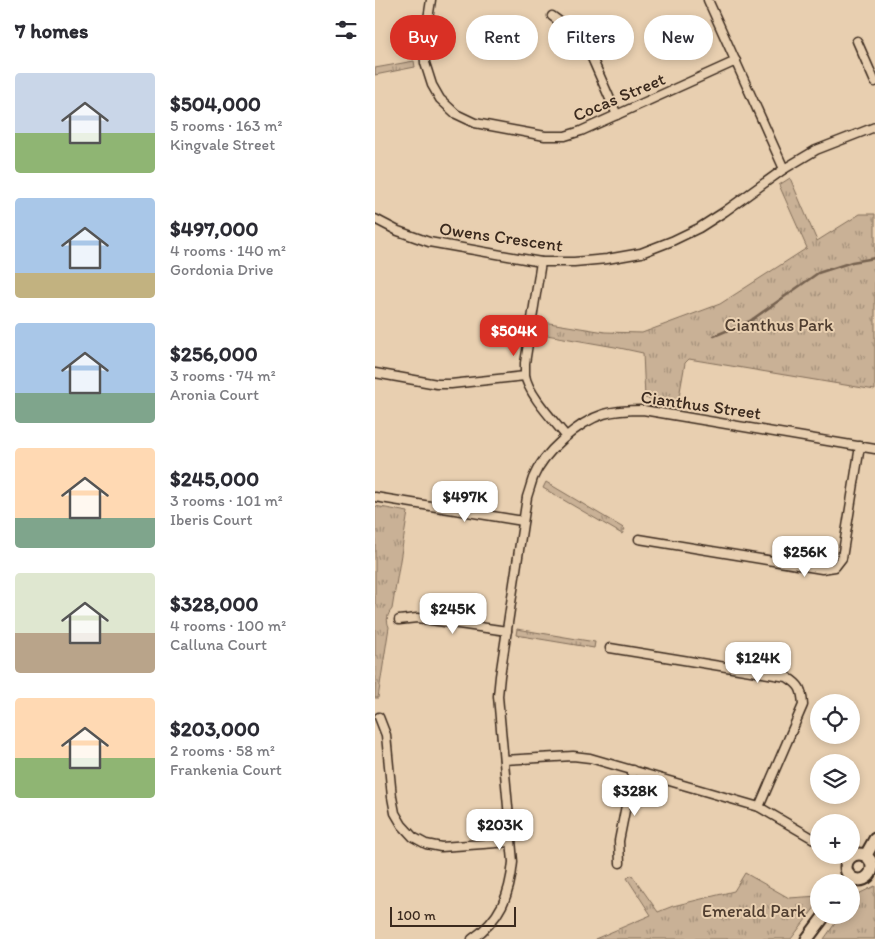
<!DOCTYPE html>
<html lang="en">
<head>
<meta charset="utf-8">
<style>
	:root { --surface:#fff; --page:#f2f2f3; --text:#2b2b33; --muted:#7c7c81; --accent:#d93025 }
	body { margin:0; font-family:Itim,sans-serif; background:var(--page); color:var(--text); height:100vh; display:flex; flex-direction:column; font-size:19px; white-space:nowrap }
	* { box-sizing:border-box; margin:0 }
	p { font-size:16px; color:var(--muted) }
	.icon { flex:none; width:28px; height:28px; fill:none; stroke:currentColor; stroke-width:2; stroke-linecap:round; stroke-linejoin:round }
	.map { position:relative; flex:1; overflow:hidden }
	.sheet { display:flex; flex-direction:column; background:var(--surface); width:375px }
	.sheet>* { flex:none }
	.top-card { position:absolute; left:15px; top:15px; width:410px; height:45px; display:flex; gap:10px }
	.fabs { position:absolute; left:435px; top:694px; display:grid; gap:10px }
	.fabs a { display:grid; place-items:center; width:50px; height:50px; border-radius:50%; background:var(--surface); box-shadow:0 2px 8px #0003; font-size:25px }
	.scale { position:absolute; left:15px; bottom:12px; width:126px; box-sizing:border-box; padding-left:5px; border:2px solid #3b2a1e; border-top:0; font-size:14px; line-height:18px; white-space:nowrap; color:#3b2a1e; -webkit-text-stroke:4px #e8cfb0; paint-order:stroke }
	.price { position:absolute; translate:-50% -42px; padding:0 11px; border-radius:10px; background:#fff; color:#222; font-size:16px; line-height:32px; filter:drop-shadow(0 1px 2px #0008) }
	.price::after { content:''; position:absolute; left:50%; top:30px; width:15px; height:11px; margin-left:-8px; background:inherit; clip-path:polygon(0 0,100% 0,50% 100%) }
	.price.selected { background:var(--accent); color:#fff }
	ul { padding:0; list-style:none }
	li { display:flex; align-items:center; gap:15px; height:125px; padding:0 15px }
	li span { display:grid; place-items:center; flex:none; width:140px; height:100px; border-radius:5px; color:#555 }
	li>.icon { margin-inline-start:auto }
	span .icon { width:60px; height:60px; fill:#fffc; stroke-width:1 }
	li b { font-size:21px }
	h2 { display:flex; justify-content:space-between; align-items:center; height:60px; padding:0 15px; font-size:21px }
	.pill { padding:0 18px; border-radius:22px; background:var(--surface); box-shadow:0 2px 8px #0003; font-size:18px; line-height:45px }
	.pill.selected { background:var(--accent); color:#fff }
	main { display:flex; flex:1; min-height:0 }
	.map>svg:first-child { display:block }
	.grass { fill:url(#grass-tufts); stroke:#826e5a }
	.lines { fill:none; stroke-linecap:round; stroke-linejoin:round }
	.stream { stroke:#766250; stroke-width:2.5 }
	.street-casing { stroke:#3b2a1e; stroke-width:11 }
	.secondary-casing { stroke:#3b2a1e; stroke-width:15 }
	.street { stroke:#e8cfb0; stroke-width:8 }
	.secondary { stroke:#e8cfb0; stroke-width:11 }
	.labels { text-anchor:middle; dominant-baseline:central; stroke-width:4; stroke-linejoin:round; paint-order:stroke }
	.street-label { font-size:18px; fill:#3b2a1e; stroke:#e8cfb0 }
	.park-label { font-size:18px; fill:#503e30; stroke:#e8cfb0 }
</style>
</head>
<body>
<main>
<section class="sheet">
<h2>7 homes<svg class="icon" aria-label="filters" viewBox="0 0 24 24"><path d="M4 7h16M4 17h16"/><circle cx="9" cy="7" r="2"/><circle cx="15" cy="17" r="2"/></svg></h2>
<ul>
<li><span style="background:linear-gradient(#c9d6e8 60%,#8fb573 0)"><svg class="icon" aria-label="home" viewBox="0 0 24 24"><path d="M3 11l9-7 9 7M6 9v11h12V9"/></svg></span><div><b>$504,000</b><p>5 rooms · 163 m²</p><p>Kingvale Street</p></div></li>
<li><span style="background:linear-gradient(#a9c7e8 75%,#c2b280 0)"><svg class="icon" aria-label="home" viewBox="0 0 24 24"><path d="M3 11l9-7 9 7M6 9v11h12V9"/></svg></span><div><b>$497,000</b><p>4 rooms · 140 m²</p><p>Gordonia Drive</p></div></li>
<li><span style="background:linear-gradient(#a9c7e8 70%,#7fa58c 0)"><svg class="icon" aria-label="home" viewBox="0 0 24 24"><path d="M3 11l9-7 9 7M6 9v11h12V9"/></svg></span><div><b>$256,000</b><p>3 rooms · 74 m²</p><p>Aronia Court</p></div></li>
<li><span style="background:linear-gradient(#ffd9b3 70%,#7fa58c 0)"><svg class="icon" aria-label="home" viewBox="0 0 24 24"><path d="M3 11l9-7 9 7M6 9v11h12V9"/></svg></span><div><b>$245,000</b><p>3 rooms · 101 m²</p><p>Iberis Court</p></div></li>
<li><span style="background:linear-gradient(#dfe7d0 60%,#b9a48a 0)"><svg class="icon" aria-label="home" viewBox="0 0 24 24"><path d="M3 11l9-7 9 7M6 9v11h12V9"/></svg></span><div><b>$328,000</b><p>4 rooms · 100 m²</p><p>Calluna Court</p></div></li>
<li><span style="background:linear-gradient(#ffd9b3 60%,#8fb573 0)"><svg class="icon" aria-label="home" viewBox="0 0 24 24"><path d="M3 11l9-7 9 7M6 9v11h12V9"/></svg></span><div><b>$203,000</b><p>2 rooms · 58 m²</p><p>Frankenia Court</p></div></li>
</ul>
</section>
<div class="map">
<svg width="500" height="939" viewBox="0 0 500 939">
	<defs>
		<pattern id="grass-tufts" width="24" height="20" patternUnits="userSpaceOnUse" patternTransform="scale(1.25)"><rect width="24" height="20" fill="#c9b196"/><path d="M3 7l-1-3M5 7V3M7 7l1-3M15 17l-1-3M17 17v-4M19 17l1-3" fill="none" stroke="#a4907a"/></pattern>
	</defs>
	<rect width="100%" height="100%" fill="#e8cfb0"/>
	<filter id="ink" filterUnits="userSpaceOnUse"><feTurbulence type="fractalNoise" baseFrequency=".02" numOctaves="2"/><feDisplacementMap in="SourceGraphic" scale="10" xChannelSelector="R" yChannelSelector="G"/><feConvolveMatrix kernelMatrix="1 2 1 2 8 2 1 2 1" color-interpolation-filters="sRGB"/></filter>
	<g filter="url(#ink)">
		<g class="grass">
			<path d="M39,61L40,67L0,75V68Z"/>
			<path d="M415,178L442,241L485,214H500V390L314,359L310,363L303,403L270,398L268,353L240,347L166,334L168,322L230,332L267,333L345,304L432,248L404,185Z"/>
			<path d="M171,482L250,529L247,534L168,488Z"/>
			<path d="M0,506L33,512L17,609C12,615 11,620 14,627L3,698H0L1,667H0Z"/>
			<path d="M142,629L220,642L219,648L141,635Z"/>
			<path d="M370,873L414,898L444,896V902L416,939H220L276,915L252,878L257,875L283,912L298,906L359,891Z"/>
			<path d="M500,886V939H449L466,915H476V901L481,895Z"/>
		</g>
		<g class="lines">
			<path class="stream" d="M339,336L375,321L443,273L477,262L500,258"/>
			<g class="street-casing">
				<g id="street">
					<path d="M56,0L49,44L50,63L57,85L65,99L81,114L100,123L170,136H190L206,131L361,61"/>
					<path d="M333,0L409,169"/>
					<path d="M177,16L203,35L213,49L242,115"/>
					<path d="M482,41L500,82"/>
					<path d="M0,219L23,231L54,242L166,262H199L232,259L266,253L297,241L324,228L349,212L409,169L441,150L500,127"/>
					<path d="M166,262L150,363C150,367 150,372 150,375C153,394 179,421 191,436"/>
					<path d="M0,373L62,384H76L150,376"/>
					<path d="M0,497L148,521"/>
					<path d="M264,539L447,569L460,567L467,558L485,446"/>
					<path d="M24,620L42,618L132,631"/>
					<path d="M235,648L412,677C425,685 427,689 428,705L384,807"/>
					<path d="M4,717L11,735L17,797L20,813L27,825L38,837L51,844L66,847L136,842"/>
					<path d="M129,760L198,756L215,758L384,807L444,842"/>
					<path d="M466,855L473,859"/>
					<path d="M245,863L244,841L258,770"/>
					<path d="M97,939C125,920 135,895 138,862L123,696L125,676L152,497C154,491 156,484 158,478C168,453 203,422 229,414C242,410 255,410 268,410L500,449"/>
				</g>
			</g>
			<g class="secondary-casing">
				<g id="secondary">
					<circle cx="484" cy="867" r="13"/>
					<path d="M491,855L500,839"/>
					<path d="M432,939L450,915"/>
				</g>
			</g>
			<use href="#street" class="street"/>
			<use href="#secondary" class="secondary"/>
		</g>
	</g>
	<g class="labels">
		<g class="street-label">
			<text transform="translate(244 97) rotate(-23)">Cocas Street</text>
			<text transform="translate(126 237) rotate(8)">Owens Crescent</text>
			<text transform="translate(326 405) rotate(8)">Cianthus Street</text>
		</g>
		<g class="park-label">
			<text x="404" y="325">Cianthus Park</text>
			<text x="379" y="911">Emerald Park</text>
		</g>
	</g>
</svg>
<div class="fabs">
<a><svg class="icon" aria-label="locate" viewBox="0 0 24 24"><circle cx="12" cy="12" r="6"/><path d="M12 2v4M12 18v4M2 12h4M18 12h4"/></svg></a>
<a><svg class="icon" aria-label="layers" viewBox="0 0 24 24"><path d="M12 4l9 5-9 5-9-5zM3 14l9 5 9-5"/></svg></a>
<a>+</a>
<a>−</a>
</div>
<div class="scale">100 m</div>
<b class="price selected" style="left:139px;top:357px">$504K</b>
<b class="price" style="left:90px;top:523px">$497K</b>
<b class="price" style="left:430px;top:578px">$256K</b>
<b class="price" style="left:78px;top:635px">$245K</b>
<b class="price" style="left:383px;top:684px">$124K</b>
<b class="price" style="left:260px;top:817px">$328K</b>
<b class="price" style="left:125px;top:851px">$203K</b>
<div class="top-card">
<a class="pill selected">Buy</a>
<a class="pill">Rent</a>
<a class="pill">Filters</a>
<a class="pill">New</a>
</div>
</div>
</main>
</body>
</html>
